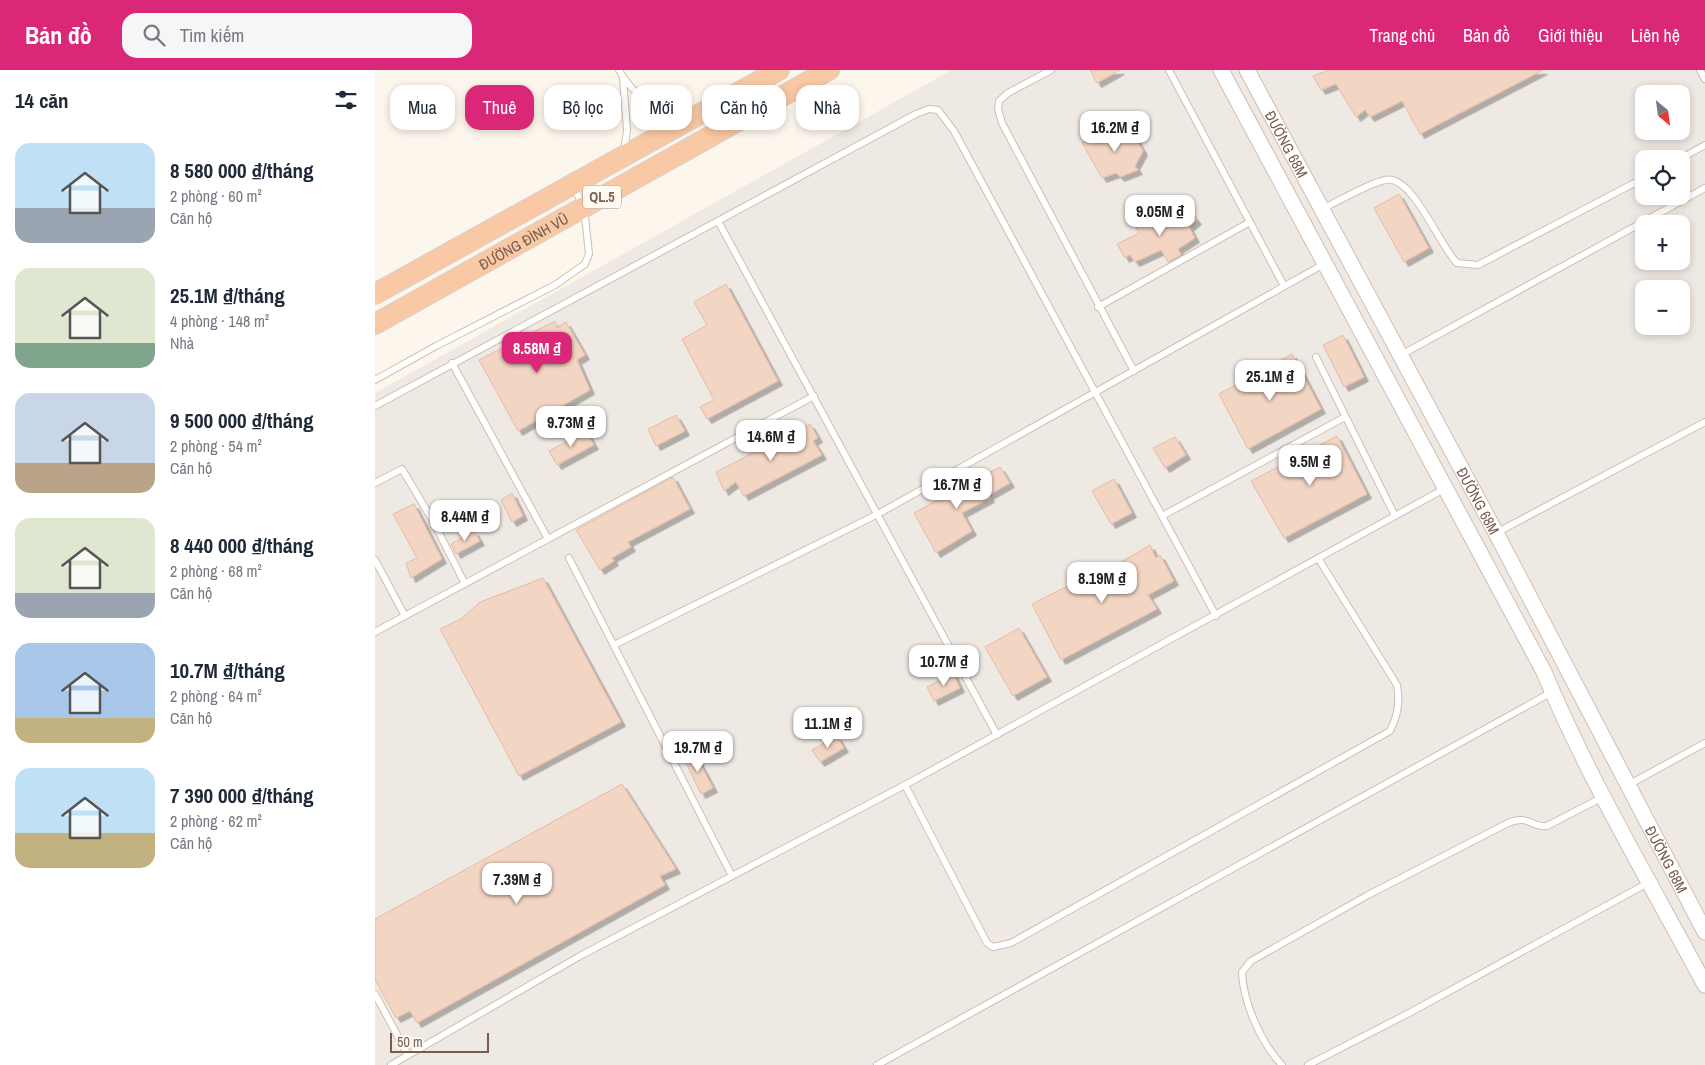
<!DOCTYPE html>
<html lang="vi">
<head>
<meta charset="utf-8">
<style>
	:root { --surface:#fff; --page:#f6f6f7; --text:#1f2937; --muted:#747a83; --accent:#db2777 }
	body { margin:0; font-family:"Archivo Narrow",sans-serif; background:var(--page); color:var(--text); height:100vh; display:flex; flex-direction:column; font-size:19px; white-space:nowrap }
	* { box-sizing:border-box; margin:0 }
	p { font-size:16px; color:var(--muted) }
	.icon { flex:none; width:28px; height:28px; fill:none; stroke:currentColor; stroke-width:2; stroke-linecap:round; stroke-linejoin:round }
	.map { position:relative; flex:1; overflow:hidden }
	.details { display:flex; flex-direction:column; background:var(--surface); width:375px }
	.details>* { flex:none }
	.hud { position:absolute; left:15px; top:15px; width:475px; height:45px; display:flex; gap:10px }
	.needle { width:32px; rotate:151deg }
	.buttons { position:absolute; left:1260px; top:15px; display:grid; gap:10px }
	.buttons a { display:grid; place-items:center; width:55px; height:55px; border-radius:10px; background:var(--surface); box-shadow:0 2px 8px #0003; font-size:25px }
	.scale { position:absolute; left:15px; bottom:12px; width:99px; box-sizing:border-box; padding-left:5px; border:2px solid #7a5c4d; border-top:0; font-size:14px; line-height:18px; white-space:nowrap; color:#7a5c4d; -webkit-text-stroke:4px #fffaf3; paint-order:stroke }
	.price { position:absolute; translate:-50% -42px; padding:0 11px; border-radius:10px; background:#fff; color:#222; font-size:16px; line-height:32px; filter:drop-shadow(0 1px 2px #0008) }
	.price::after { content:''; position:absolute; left:50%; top:30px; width:15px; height:11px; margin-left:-8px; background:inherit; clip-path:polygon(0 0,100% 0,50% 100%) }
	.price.on { background:var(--accent); color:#fff }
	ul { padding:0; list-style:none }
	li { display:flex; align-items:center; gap:15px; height:125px; padding:0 15px }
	li span { display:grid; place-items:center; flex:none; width:140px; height:100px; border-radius:15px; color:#555 }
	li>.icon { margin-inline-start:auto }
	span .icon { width:60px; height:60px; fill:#fffc; stroke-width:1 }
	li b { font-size:21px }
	h2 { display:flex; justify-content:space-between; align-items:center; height:60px; padding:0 15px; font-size:21px }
	.tag { padding:0 18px; border-radius:15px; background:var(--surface); box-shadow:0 2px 8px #0003; font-size:18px; line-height:45px }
	.tag.on { background:var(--accent); color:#fff }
	header { display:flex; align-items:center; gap:30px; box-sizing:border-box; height:70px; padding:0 25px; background:var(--accent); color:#fff }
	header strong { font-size:24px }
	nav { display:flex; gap:28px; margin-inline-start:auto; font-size:18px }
	.search { width:350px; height:45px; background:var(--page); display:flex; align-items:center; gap:12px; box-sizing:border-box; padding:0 18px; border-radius:15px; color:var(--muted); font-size:19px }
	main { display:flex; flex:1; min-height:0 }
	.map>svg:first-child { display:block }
	.industrial { fill:#efe9e4; fill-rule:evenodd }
	.building { fill:#f3d5c3; stroke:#e6bba3; filter:url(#shadow) }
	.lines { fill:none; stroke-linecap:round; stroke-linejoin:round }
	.service-casing { stroke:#d1beb0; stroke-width:8 }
	.tertiary-casing { stroke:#d1beb0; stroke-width:17 }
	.trunk-casing { stroke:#dad1cd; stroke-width:22 }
	.service { stroke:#fff; stroke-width:6 }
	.tertiary { stroke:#fff; stroke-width:15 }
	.trunk { stroke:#f9c8a4; stroke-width:20 }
	.labels { text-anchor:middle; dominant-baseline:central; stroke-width:5; stroke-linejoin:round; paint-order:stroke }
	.shield { fill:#fffaf3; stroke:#a28b7f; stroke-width:1 }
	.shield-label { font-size:14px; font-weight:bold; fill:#7a5c4d }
	.street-label { font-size:15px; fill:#7a5c4d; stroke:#fffaf3 }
</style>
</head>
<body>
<header>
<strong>Bản đồ</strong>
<div class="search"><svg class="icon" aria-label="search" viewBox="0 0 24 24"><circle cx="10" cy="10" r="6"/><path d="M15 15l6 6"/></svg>Tìm kiếm</div>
<nav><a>Trang chủ</a><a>Bản đồ</a><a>Giới thiệu</a><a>Liên hệ</a></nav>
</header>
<main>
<section class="details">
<h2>14 căn<svg class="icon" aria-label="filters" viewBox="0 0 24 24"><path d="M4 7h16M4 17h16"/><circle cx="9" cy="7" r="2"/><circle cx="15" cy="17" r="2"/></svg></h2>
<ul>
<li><span style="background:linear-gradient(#bfe0f5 65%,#9aa5b1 0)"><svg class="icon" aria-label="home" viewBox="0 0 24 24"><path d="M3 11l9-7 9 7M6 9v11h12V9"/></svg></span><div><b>8 580 000 ₫/tháng</b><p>2 phòng · 60 m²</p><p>Căn hộ</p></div></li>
<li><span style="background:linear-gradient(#dfe7d0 75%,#7fa58c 0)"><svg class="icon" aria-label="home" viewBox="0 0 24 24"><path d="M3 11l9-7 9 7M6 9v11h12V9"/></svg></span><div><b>25.1M ₫/tháng</b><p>4 phòng · 148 m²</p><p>Nhà</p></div></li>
<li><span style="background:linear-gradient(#c9d6e8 70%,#b9a48a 0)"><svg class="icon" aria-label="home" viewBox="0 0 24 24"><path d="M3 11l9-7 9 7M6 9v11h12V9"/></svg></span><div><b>9 500 000 ₫/tháng</b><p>2 phòng · 54 m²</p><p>Căn hộ</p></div></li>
<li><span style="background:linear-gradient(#dfe7d0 75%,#9aa5b1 0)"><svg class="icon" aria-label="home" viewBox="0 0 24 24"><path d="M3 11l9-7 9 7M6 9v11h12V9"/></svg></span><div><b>8 440 000 ₫/tháng</b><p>2 phòng · 68 m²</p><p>Căn hộ</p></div></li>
<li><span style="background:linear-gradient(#a9c7e8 75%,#c2b280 0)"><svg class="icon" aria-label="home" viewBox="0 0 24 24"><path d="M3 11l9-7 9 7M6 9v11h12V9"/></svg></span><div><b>10.7M ₫/tháng</b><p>2 phòng · 64 m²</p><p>Căn hộ</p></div></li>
<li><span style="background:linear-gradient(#bfe0f5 65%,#c2b280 0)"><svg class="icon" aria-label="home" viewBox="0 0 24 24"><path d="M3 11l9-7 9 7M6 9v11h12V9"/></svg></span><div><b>7 390 000 ₫/tháng</b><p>2 phòng · 62 m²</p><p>Căn hộ</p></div></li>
</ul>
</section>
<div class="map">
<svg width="1330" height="995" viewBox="0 0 1330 995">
	<defs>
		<filter id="shadow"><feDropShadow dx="4.5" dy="4.5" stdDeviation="0" flood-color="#0004"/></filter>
	</defs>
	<rect width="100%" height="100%" fill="#fdf6ec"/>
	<path class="industrial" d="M577,0H1330V995H0V323ZM1269,24H1306V61H1269ZM1269,89H1306V126H1269ZM1269,154H1306V191H1269ZM1269,219H1306V256H1269Z"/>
	<g class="building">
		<path d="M715,0H745L722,13Z"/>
		<path d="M954,0H1168L1045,64L1027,31L995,47L990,40L981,47L961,14L946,20L938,6Z"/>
		<path d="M752,52L768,81L760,96L763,100L745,107L741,103L727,108L707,73L719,67L724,74L741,65L738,58Z"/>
		<path d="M1024,124L1054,178L1029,192L999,138Z"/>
		<path d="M811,137L822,150L814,157L820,168L803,179L806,185L793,192L786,180L760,192L755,185L750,188L742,174L764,163L761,157L786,145L791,149Z"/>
		<path d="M351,214L403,311L332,349L325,337L339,330L307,269L332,255L319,232Z"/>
		<path d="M180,251L182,258L191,252L210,285L202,290L215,320L143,361L104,290Z"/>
		<path d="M968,265L989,307L969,317L948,275Z"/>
		<path d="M917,284L946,339L873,379L844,324Z"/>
		<path d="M301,345L310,361L281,376L273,359Z"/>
		<path d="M435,354L443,368L438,371L447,385L369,426L361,412L349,421L341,402Z"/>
		<path d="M211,361L219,375L182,395L174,381Z"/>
		<path d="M962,366L992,424L909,468L876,411Z"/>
		<path d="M800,367L811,385L790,398L778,378Z"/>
		<path d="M625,397L635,413L614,425L615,428L587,443L597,461L561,483L539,443Z"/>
		<path d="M298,407L315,439L253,472L256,477L237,488L239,491L225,500L201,460Z"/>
		<path d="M739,409L757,443L736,454L717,421Z"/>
		<path d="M137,423L148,446L137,452L126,430Z"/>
		<path d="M39,434L67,489L36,508L31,493L42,488L18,444Z"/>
		<path d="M99,461L105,471L81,484L76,474Z"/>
		<path d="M775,475L781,488L785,485L799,511L773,525L782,539L686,590L657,534L718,503L728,523L757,506L746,492Z"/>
		<path d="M168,508L246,652L144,706L65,559L86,549L105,532Z"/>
		<path d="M644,558L672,607L638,626L610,577Z"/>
		<path d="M578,603L585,618L559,631L552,617Z"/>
		<path d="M462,666L469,678L445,692L437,680Z"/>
		<path d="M319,682L338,718L326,724L308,687Z"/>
		<path d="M247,714L301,799L285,806L290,815L42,953L35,941L21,948L0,910V849Z"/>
	</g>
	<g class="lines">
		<g class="service-casing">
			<g id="service">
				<path d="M244,0C255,22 282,40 302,54"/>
				<path d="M676,0L633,23L624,31L623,39L627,53L759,301"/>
				<path d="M794,0L909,216"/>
				<path d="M1325,0L1330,9"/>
				<path d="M248,8L252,60L249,82"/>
				<path d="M1305,89L1330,75"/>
				<path d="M947,139C964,131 992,114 1010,110C1037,103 1065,177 1082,193L1103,195L1269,108"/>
				<path d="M343,151L622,665"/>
				<path d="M723,237L875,152"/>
				<path d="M1026,285L1330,118"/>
				<path d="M941,287L1020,446"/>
				<path d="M77,293L173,469"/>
				<path d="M0,310L61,276L180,215L210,194L214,184L209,137L199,118"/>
				<path d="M0,336L541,44L554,39L563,40L579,61L841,546"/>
				<path d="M0,413L27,399L58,451L90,514"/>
				<path d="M787,446L970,347"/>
				<path d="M1121,463L1330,352"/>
				<path d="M194,488L357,806"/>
				<path d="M0,490L30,546"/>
				<path d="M0,562L439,326"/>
				<path d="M239,575L503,444L949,194"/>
				<path d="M530,715L612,873L618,877L636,873L1015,661C1023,645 1025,632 1022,615L943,488"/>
				<path d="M1253,715L1330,673"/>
				<path d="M0,924L33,985"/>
				<path d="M16,995L205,886L530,715L1069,419"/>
				<path d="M502,995L1177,622"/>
				<path d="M907,995C886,973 868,932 867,902L876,891L993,825L1133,753C1154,744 1156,758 1172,756L1228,727"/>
				<path d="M933,995L1036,942L1273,813"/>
			</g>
		</g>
		<g class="tertiary-casing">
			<g id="tertiary">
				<path d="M846,0L1169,602C1214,710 1275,812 1330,915"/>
				<path id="s1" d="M872,0L1121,463L1330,862"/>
			</g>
		</g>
		<g class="trunk-casing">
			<g id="trunk">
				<path d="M0,224L404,0"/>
				<path id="s2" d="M0,254L454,0"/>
			</g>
		</g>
		<use href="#service" class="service"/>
		<use href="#tertiary" class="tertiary"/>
		<use href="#trunk" class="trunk"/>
	</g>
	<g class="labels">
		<rect class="shield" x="208" y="115.5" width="38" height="23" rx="4"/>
		<g class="shield-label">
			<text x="227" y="127">QL.5</text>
		</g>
		<g class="street-label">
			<text stroke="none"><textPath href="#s1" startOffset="84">ĐƯỜNG 68M</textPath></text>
			<text stroke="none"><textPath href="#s2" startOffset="170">ĐƯỜNG ĐÌNH VŨ</textPath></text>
			<text stroke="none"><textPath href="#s1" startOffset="489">ĐƯỜNG 68M</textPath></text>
			<text stroke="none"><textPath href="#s1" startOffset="894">ĐƯỜNG 68M</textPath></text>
		</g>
	</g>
</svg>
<div class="buttons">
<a><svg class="needle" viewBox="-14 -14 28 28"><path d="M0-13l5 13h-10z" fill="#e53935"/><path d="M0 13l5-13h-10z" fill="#747a83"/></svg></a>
<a><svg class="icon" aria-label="locate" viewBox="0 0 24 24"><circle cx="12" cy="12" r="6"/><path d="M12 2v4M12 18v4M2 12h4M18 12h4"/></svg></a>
<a>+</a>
<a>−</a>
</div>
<div class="scale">50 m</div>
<b class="price" style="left:740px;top:83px">16.2M ₫</b>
<b class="price" style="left:785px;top:167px">9.05M ₫</b>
<b class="price on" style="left:162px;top:304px">8.58M ₫</b>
<b class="price" style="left:895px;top:332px">25.1M ₫</b>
<b class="price" style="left:196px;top:378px">9.73M ₫</b>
<b class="price" style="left:396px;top:392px">14.6M ₫</b>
<b class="price" style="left:935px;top:417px">9.5M ₫</b>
<b class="price" style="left:582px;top:440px">16.7M ₫</b>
<b class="price" style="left:90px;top:472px">8.44M ₫</b>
<b class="price" style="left:727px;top:534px">8.19M ₫</b>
<b class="price" style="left:569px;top:617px">10.7M ₫</b>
<b class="price" style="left:453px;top:679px">11.1M ₫</b>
<b class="price" style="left:323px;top:703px">19.7M ₫</b>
<b class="price" style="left:142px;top:835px">7.39M ₫</b>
<div class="hud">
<a class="tag">Mua</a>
<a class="tag on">Thuê</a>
<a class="tag">Bộ lọc</a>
<a class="tag">Mới</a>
<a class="tag">Căn hộ</a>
<a class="tag">Nhà</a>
</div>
</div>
</main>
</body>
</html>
